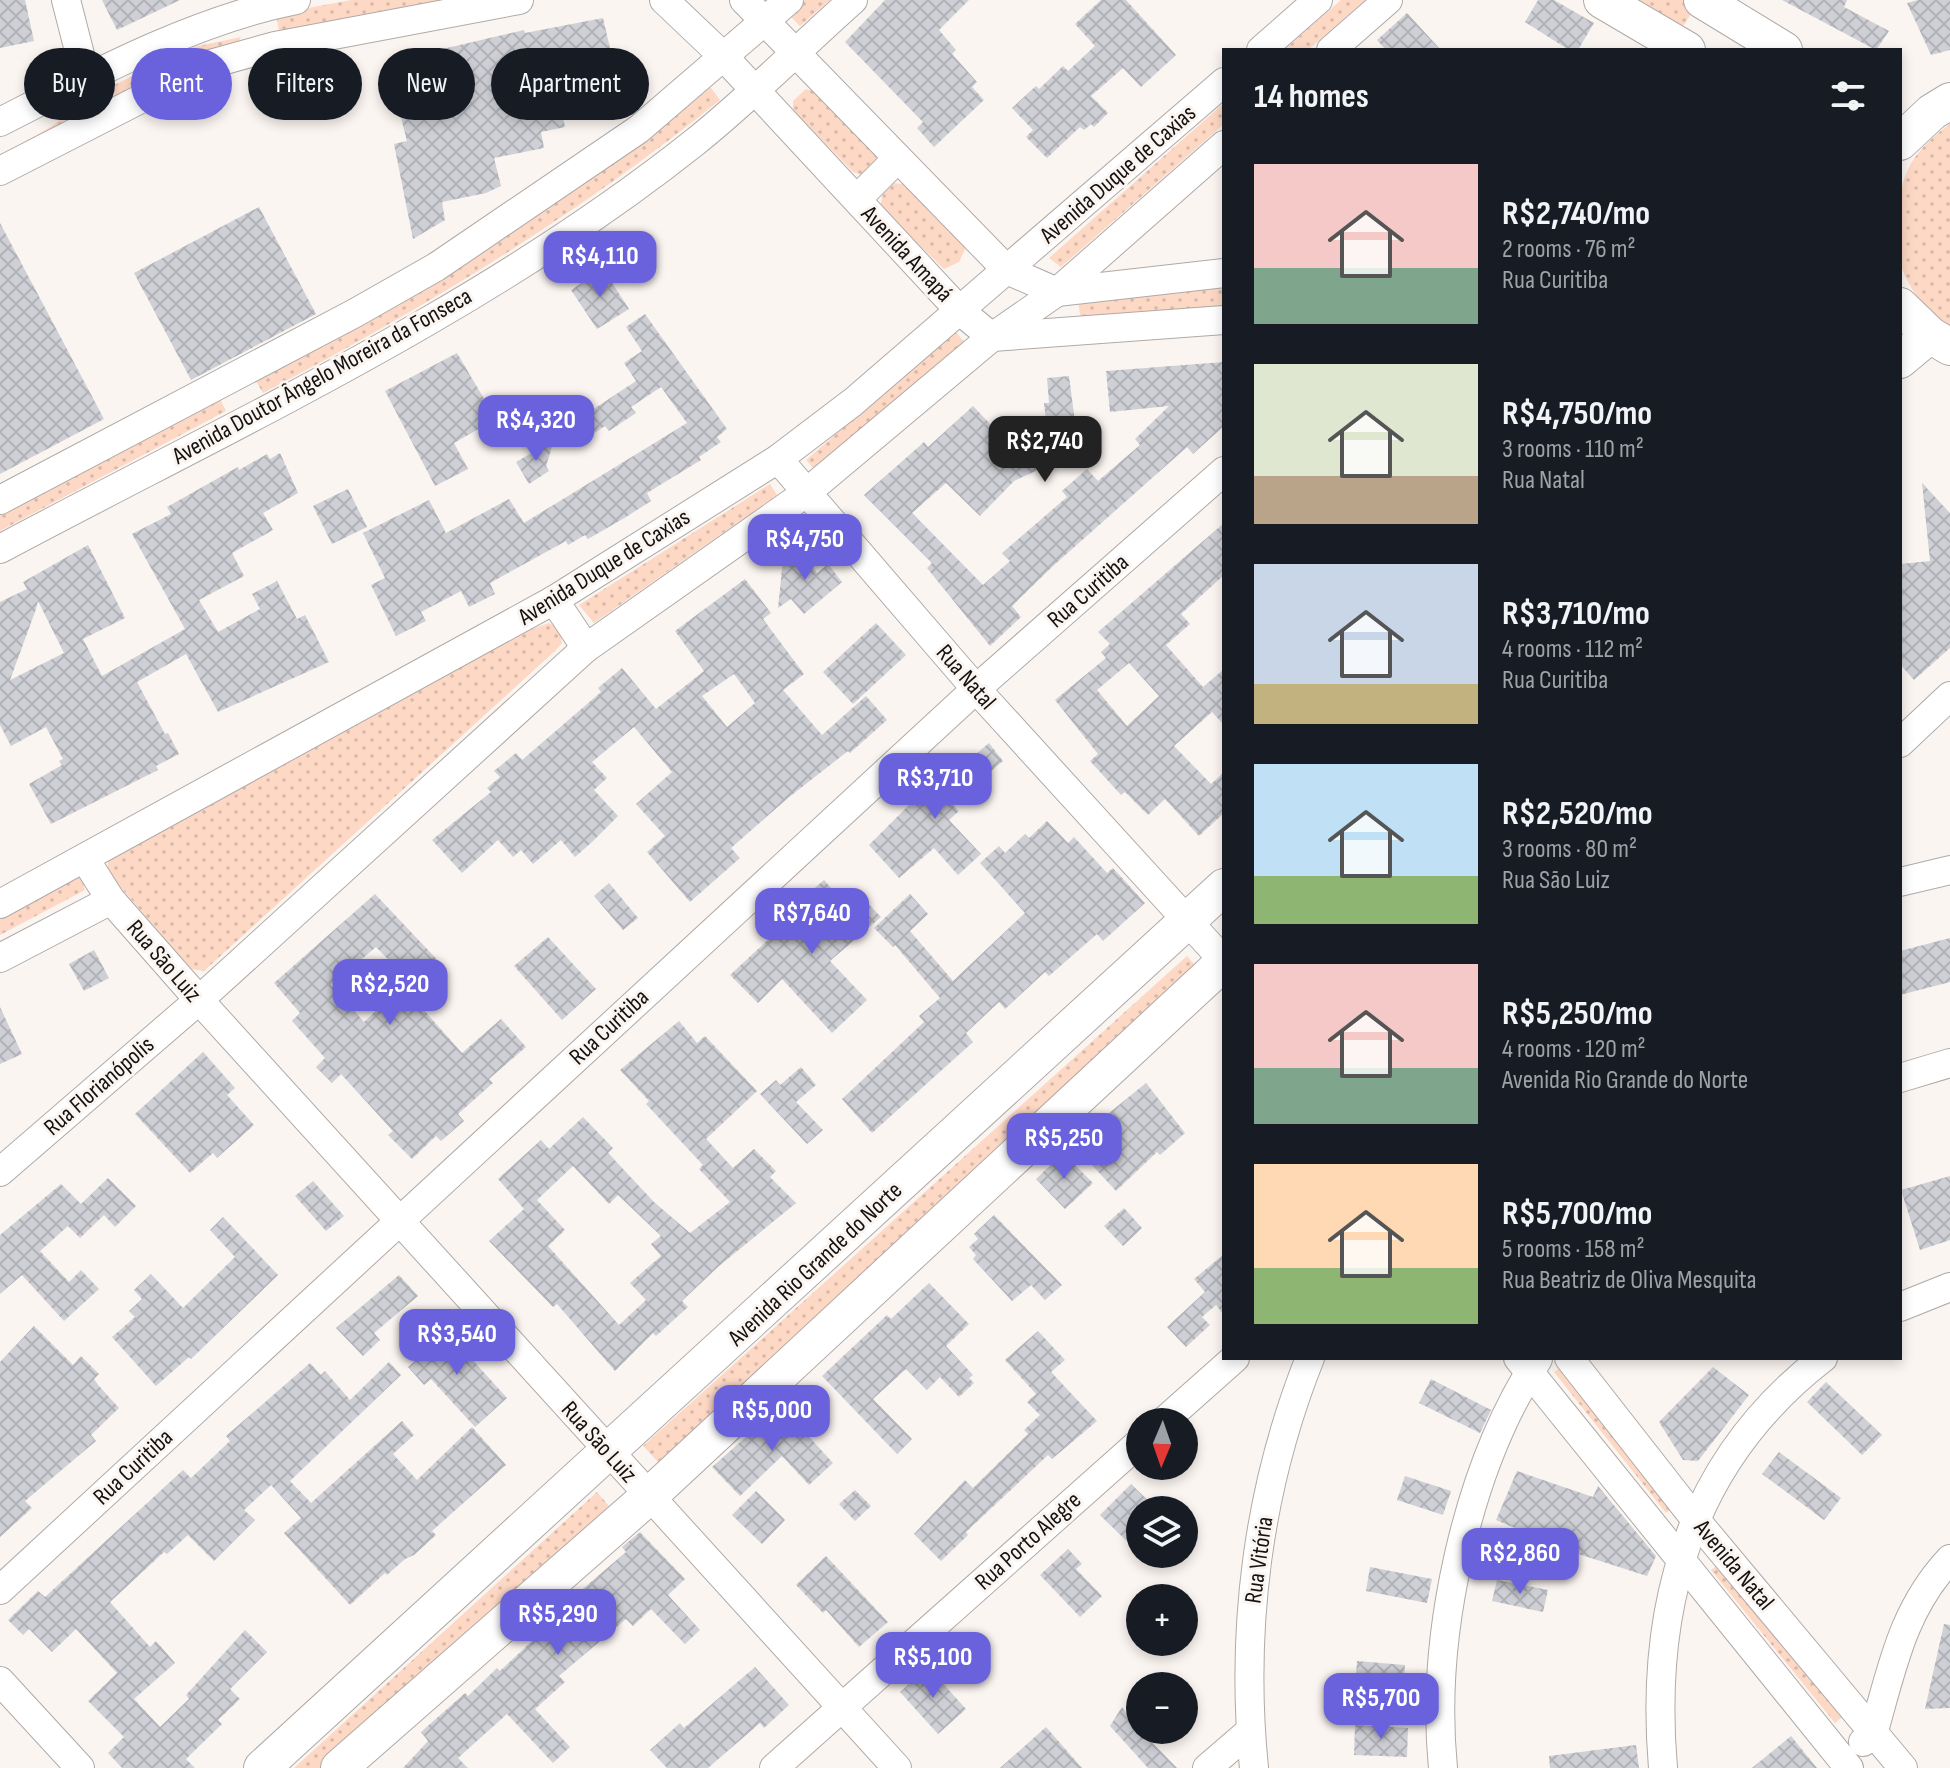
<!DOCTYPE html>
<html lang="en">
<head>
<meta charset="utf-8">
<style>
	:root { --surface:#171b24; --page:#20242c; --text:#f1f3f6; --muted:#9ea1a6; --accent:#6a62dc }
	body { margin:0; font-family:"Sofia Sans Condensed",sans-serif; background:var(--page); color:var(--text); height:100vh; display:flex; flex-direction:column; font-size:30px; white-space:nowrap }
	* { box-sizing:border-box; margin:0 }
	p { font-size:26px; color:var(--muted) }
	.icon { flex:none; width:44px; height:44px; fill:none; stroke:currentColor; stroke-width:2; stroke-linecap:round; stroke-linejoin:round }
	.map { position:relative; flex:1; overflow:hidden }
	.sheet { position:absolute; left:1222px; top:48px; width:680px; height:1312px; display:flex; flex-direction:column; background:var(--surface); border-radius:0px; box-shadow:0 4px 12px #0003 }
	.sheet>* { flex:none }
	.guide { position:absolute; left:24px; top:48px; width:760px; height:72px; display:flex; gap:16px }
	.needle { width:52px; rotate:182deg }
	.fabs { position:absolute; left:1126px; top:1408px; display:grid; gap:16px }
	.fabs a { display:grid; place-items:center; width:72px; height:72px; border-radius:50%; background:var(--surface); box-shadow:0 4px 12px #0003; font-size:40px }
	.price { position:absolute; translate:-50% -68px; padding:0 18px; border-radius:16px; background:var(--accent); color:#fff; font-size:26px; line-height:52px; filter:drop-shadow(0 2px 4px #0008) }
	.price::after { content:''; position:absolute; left:50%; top:48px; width:24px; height:18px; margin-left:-12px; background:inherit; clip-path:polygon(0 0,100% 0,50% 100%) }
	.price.selected { background:#222; color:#fff }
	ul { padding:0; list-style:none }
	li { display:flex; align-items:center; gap:24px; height:200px; padding:0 32px }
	li span { display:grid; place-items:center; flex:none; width:224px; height:160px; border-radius:0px; color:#555 }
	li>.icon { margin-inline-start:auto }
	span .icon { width:96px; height:96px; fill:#fffc; stroke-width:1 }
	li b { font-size:34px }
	h2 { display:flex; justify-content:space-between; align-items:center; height:96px; padding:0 32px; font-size:34px }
	.tag { padding:0 28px; border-radius:36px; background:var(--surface); box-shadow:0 4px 12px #0003; font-size:28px; line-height:72px }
	.tag.selected { background:var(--accent); color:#fff }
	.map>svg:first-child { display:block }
	.grass { fill:url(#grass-dots) }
	.building { fill:url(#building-cross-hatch); fill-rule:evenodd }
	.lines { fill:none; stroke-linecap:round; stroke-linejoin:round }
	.minor-casing { stroke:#b0aaa7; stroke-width:30 }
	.major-casing { stroke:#b0aaa7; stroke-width:38 }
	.minor { stroke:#fff; stroke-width:28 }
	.major { stroke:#fff; stroke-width:36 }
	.labels { text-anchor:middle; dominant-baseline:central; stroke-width:6; stroke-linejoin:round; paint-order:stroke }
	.street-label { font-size:24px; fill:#141211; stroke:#fbf5f1 }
</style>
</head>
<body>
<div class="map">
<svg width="1950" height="1768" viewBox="0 0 1950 1768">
	<defs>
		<pattern id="grass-dots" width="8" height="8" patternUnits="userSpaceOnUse" patternTransform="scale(2)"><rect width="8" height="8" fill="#fdd8c5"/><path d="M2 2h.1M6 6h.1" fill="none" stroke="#d8b8a8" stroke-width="1.8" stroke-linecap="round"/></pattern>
		<pattern id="building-cross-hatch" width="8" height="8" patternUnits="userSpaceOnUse" patternTransform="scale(2)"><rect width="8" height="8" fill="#cfd0d6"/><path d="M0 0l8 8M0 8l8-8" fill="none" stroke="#b1b2b7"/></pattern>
	</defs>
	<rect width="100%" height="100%" fill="#fbf5f1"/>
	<g class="grass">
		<path d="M351,0H449L279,31L276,14Z"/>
		<path d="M805,0H830L800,26L789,15Z"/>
		<path d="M1341,0H1365L1308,50H1284Z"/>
		<path d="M1633,0H1687L1694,9L1684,25H1675Z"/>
		<path d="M241,37L238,44L0,156L52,126L86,99L189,48Z"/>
		<path d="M708,84L720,100C578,215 425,308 263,393L253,376Z"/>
		<path d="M806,89L817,92L875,153L877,162L862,175L853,172L793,110V101Z"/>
		<path d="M1224,103V124L1061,267L1049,258Z"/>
		<path d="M1950,124V325C1926,312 1908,288 1900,263C1900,196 1890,168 1950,124Z"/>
		<path d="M894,183L904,184L967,245L959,262L944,269L880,207L883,194Z"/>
		<path d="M1224,281V314L1081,321L1078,301Z"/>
		<path d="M955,331L964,342L816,471L806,460Z"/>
		<path d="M220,399L226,411L0,531V514Z"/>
		<path d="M770,484L777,495L594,623L579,605Z"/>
		<path d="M549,623L559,628L562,643L556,650L204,971L192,969L184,961L111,876L107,868L109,859L526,631Z"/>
		<path d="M72,878H81L85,890L0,935V916Z"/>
		<path d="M1187,956L1201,972L658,1462L643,1446Z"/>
		<path d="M1566,1364L1679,1503L1666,1513L1554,1372Z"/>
		<path d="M597,1492L609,1506L321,1768H294Z"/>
		<path d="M1723,1561L1846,1714L1835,1723L1711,1570Z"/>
	</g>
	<g class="building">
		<path d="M0,0H25L34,41L0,48Z"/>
		<path d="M102,0H180L117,30Z"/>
		<path d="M885,0H969L939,30L956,50L952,54L977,82L972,87L984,100L934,147L917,128L923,122L845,42Z"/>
		<path d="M1101,0H1126L1176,55L1141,87L1123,68L1091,96L1108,113L1094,127L1091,124L1084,130L1080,127L1047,158L1026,137L1033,130L1012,108L1036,86L1039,89L1063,66L1068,71L1095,46L1075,24Z"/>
		<path d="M1538,0H1554L1594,23L1578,50H1569L1525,22Z"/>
		<path d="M1782,0H1847L1844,7L1889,31L1876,50Z"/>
		<path d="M1918,0H1950V50L1931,55L1907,3Z"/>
		<path d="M1407,13L1441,50H1386L1377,40Z"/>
		<path d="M603,18L619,87L559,99L565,127L541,132L544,148L494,158L501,186L486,193L442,202L445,220L413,239L394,144L407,141L387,62L524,30L525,33Z"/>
		<path d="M259,207L316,314L191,380L134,273Z"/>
		<path d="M0,223L104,419L0,474Z"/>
		<path d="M603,269L629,309L597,329L571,290Z"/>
		<path d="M645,314L727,429L717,437L721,442L699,457L701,460L647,493L651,501L626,517L588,539L585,535L568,545L566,541L490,583L495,594L469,607L461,591L421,612L426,621L396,636L371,585L385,578L363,533L429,500L446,533L509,499L524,523L687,423L661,387L631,407L636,413L609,431L605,426L579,443L571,431V424L636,381L624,363L642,351L626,327Z"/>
		<path d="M457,353L496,419L454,443L468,469L435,486L385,391Z"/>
		<path d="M1224,362V426L1193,454L1187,447L1053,566L1012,606L1021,617L990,646L927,568L932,563L864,495L924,442L928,447L973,406L1012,447L1028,439L1042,468L1014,481L980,516L946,483L912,513L983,585L1010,561L1002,553L1067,497L1062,491L1087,469L1098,481L1140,445L1135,439L1169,406L1110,412L1106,371Z"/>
		<path d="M1069,376L1078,445L1049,447L1044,403H1049L1047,378Z"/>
		<path d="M554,440L546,466L549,471L529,484L516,462Z"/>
		<path d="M280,453L298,493L263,513L273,530L232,553L244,576L199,600L218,632L260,609L252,594L277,581L297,619L305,615L329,662L218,712L186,654L137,682L165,734L168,733L179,754L156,766L158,770L51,824L29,784L62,765L59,761L63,759L46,727L11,746L0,725V602L27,589L23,582L88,545L125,618L83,639L102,676L185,629L132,534L171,514L167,507L238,467L239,470L267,454L270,459ZM38,601L64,653L10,680L36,609Z"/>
		<path d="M1922,483L1950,513V648L1914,680L1900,664V564L1930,561Z"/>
		<path d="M348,489L367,527L332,544L313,506Z"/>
		<path d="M1224,523V575L1181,614L1190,624L1166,645L1203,687L1224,669V725L1212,712L1174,746L1211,784L1224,772V813L1199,836L1165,799L1148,815L1125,792L1121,795L1090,761L1098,754L1055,700L1106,658L1101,652L1110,644L1098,632ZM1129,663L1159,696L1127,726L1097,690Z"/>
		<path d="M784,550L803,555L817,573L828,564L842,582L804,614L791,599L778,608Z"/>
		<path d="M745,579L771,613L763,619L804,674L783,690L822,735L866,696L887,720L850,753L848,751L788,798L731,848L740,858L690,902L647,852L665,836L636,804L672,772L634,727L592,762L607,778L594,790L618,816L592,842L575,857L561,840L533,864L521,850L513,857L498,840L462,873L432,840L491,792L487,788L500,777L494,771L516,753L522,760L601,692L598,688L622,668L656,709L704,671L675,631ZM734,674L755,703L727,727L702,696Z"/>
		<path d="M876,623L906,655L853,704L823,672Z"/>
		<path d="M989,743L1003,761L952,804L959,811L949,820L981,854L958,875L934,848L899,878L869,845L932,782L937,787Z"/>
		<path d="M1047,821L1068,843L1074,837L1107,873L1113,868L1145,903L1103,941L1097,934L1049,976L1045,972L1005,1009L999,1002L966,1033L973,1042L872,1133L842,1099L924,1022L919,1016L940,998L895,945L893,947L874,928L910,894L928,914L910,931L953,981L1025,913L980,863L999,846L1005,853L1025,834L1029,838Z"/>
		<path d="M824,880L846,905L859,894L881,917L830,961L867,1000L832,1033L782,979L758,1003L730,975L799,911L794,906Z"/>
		<path d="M609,883L638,918L623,930L594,896Z"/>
		<path d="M375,894L447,970L414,999L462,1053L501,1019L526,1047L489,1079L493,1083L458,1114L464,1121L441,1141L436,1136L412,1159L388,1135L393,1131L341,1074L332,1083L316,1067L325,1058L292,1021L300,1013L274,983ZM376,947L405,977L399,982L402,986L364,1022L331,985Z"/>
		<path d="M548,937L596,989L562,1020L514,966Z"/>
		<path d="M1950,938V982L1900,995V951Z"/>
		<path d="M94,950L109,978L84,991L69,964Z"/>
		<path d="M0,1007L22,1054L0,1064Z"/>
		<path d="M679,1021L697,1043L705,1036L757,1091L706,1139L733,1168L754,1149L776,1171L770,1177L796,1203L719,1266L682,1301L688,1307L656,1336L653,1333L615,1371L557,1304L553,1307L489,1241L524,1209L498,1179L541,1140L549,1149L583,1117L613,1148L608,1153L654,1202L690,1233L730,1202L699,1169L703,1165L646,1104L649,1101L620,1070ZM573,1166L609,1204L618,1195L661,1236L651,1244L661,1256L630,1283L646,1300L619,1325L548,1246L565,1230L537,1200Z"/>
		<path d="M203,1052L235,1088L227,1095L254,1125L217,1158L213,1153L190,1173L135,1114Z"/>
		<path d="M801,1067L816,1085L796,1102L823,1130L807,1144L760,1094L776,1080L780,1085Z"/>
		<path d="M1146,1083L1185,1133L1160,1155L1157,1152L1116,1191L1090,1163L1109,1145L1093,1126Z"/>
		<path d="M1063,1153L1093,1183L1065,1209L1036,1179Z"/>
		<path d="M1950,1176V1240L1920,1250L1901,1190Z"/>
		<path d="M108,1178L136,1206L115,1227L104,1215L80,1238L68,1226L40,1251L69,1282L81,1270L99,1289L64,1321L22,1275L0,1294V1235L61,1184L81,1204Z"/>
		<path d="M313,1181L344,1216L326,1231L295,1196Z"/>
		<path d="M1124,1208L1142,1228L1123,1246L1104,1226Z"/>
		<path d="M994,1215L1062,1285L1045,1300L1031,1285L1012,1301L973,1259L976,1255L969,1247L978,1239L974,1234Z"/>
		<path d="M223,1217L278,1275L191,1359L189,1357L156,1386L112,1337L135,1317L129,1311L142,1299L134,1290L151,1274L183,1308L235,1257L210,1230Z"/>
		<path d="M1224,1254V1315L1216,1305L1202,1317L1210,1325L1186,1347L1167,1327L1205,1292L1194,1279Z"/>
		<path d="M399,1275L418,1296L374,1333L380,1340L363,1356L336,1328Z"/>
		<path d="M929,1283L969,1324L946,1346L973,1375L969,1378L974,1383L959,1397L940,1377L927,1390L906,1369L873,1399L912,1439L897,1454L822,1376L887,1315L891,1319Z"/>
		<path d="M440,1324L507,1398L475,1427L431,1379L424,1385L408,1367L431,1347L423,1338Z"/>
		<path d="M34,1326L73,1365L81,1356L99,1374L94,1379L99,1386L119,1408L91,1435L96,1441L25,1501L32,1508L0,1537V1362Z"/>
		<path d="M1038,1331L1065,1360L1051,1372L1097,1421L1052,1459L1048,1455L966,1532L968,1535L941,1561L914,1534L965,1480L973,1488L1028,1434L1024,1430L1040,1415L1027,1402L1036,1394L1005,1360Z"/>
		<path d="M389,1362L401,1375L290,1481L311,1503L402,1421L414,1435L393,1454L417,1480L472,1427L506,1465L432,1531L436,1535L414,1555L405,1559L387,1575L385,1573L350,1605L284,1533L301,1518L271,1485L244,1510L255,1520L214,1561L188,1535L167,1554L164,1552L110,1602L150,1647L156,1641L175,1663L134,1699L160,1727L189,1699L186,1695L245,1630L267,1652L230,1689L240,1699L218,1720L222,1724L186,1759L195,1768H122L108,1753L124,1737L88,1701L117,1673L76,1629L52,1652L29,1629L23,1635L8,1620L38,1591L45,1597L183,1470L191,1478L230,1441L226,1436L310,1363L321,1375L325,1371L350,1400Z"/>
		<path d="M1713,1367L1749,1395L1698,1461L1683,1460L1659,1422Z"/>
		<path d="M1431,1379L1491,1410L1480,1433L1419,1403Z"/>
		<path d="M1826,1382L1882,1435L1862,1455L1807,1402Z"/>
		<path d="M781,1406L833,1463L809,1485L782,1456L740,1496L712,1467Z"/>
		<path d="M1779,1452L1841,1498L1824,1520L1762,1474Z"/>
		<path d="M1517,1471L1593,1497L1598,1486L1656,1556L1647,1576L1572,1552L1496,1520Z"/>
		<path d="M1405,1476L1451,1491L1443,1515L1397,1500Z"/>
		<path d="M1131,1484L1158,1510H1140V1554L1100,1515Z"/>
		<path d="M855,1490L871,1506L855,1521L839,1504Z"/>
		<path d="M756,1491L785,1520L762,1544L732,1515Z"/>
		<path d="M640,1532L685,1579L668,1595L700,1630L685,1644L651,1609L633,1626L626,1619L559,1676L565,1682L535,1709L570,1747L553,1763L507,1714L458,1758L468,1768H403L428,1741L421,1732L465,1693L468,1696L497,1668L500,1671L553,1621L550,1617L626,1552L622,1547Z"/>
		<path d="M1068,1549L1082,1564L1076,1569L1102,1596L1080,1617L1040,1575Z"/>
		<path d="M826,1556L888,1622L859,1647L826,1610L823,1613L796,1585Z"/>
		<path d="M1370,1567L1432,1579L1427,1603L1366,1591Z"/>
		<path d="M1497,1580L1548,1590L1543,1612L1492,1601Z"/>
		<path d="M1944,1624L1950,1625V1708L1925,1709Z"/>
		<path d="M1357,1661L1405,1665L1403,1692L1355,1688Z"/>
		<path d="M755,1667L789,1705L764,1728L760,1723L708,1768H667L650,1750L680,1723L684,1728Z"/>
		<path d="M928,1667L966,1709L938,1734L900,1692Z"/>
		<path d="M1122,1707L1140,1730L1177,1768H1148L1110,1726Z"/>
		<path d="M1355,1725L1408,1728L1407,1757L1354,1755Z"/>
		<path d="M1046,1727L1082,1768H1000Z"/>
		<path d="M1791,1736L1817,1768H1752Z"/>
		<path d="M1636,1745L1639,1768H1550L1549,1756Z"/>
	</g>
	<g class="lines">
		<g class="minor-casing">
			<g id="minor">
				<path d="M66,0L86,78"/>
				<path d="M664,0L724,57L960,311L992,337L1224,320"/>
				<path d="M744,0L1007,270L1057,292L1224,273"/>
				<path d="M1261,50L1318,0"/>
				<path d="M1331,50L1388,0"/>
				<path d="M0,122C92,75 195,20 296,0"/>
				<path d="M0,171L207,65L275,46L519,0"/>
				<path d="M857,199L896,160"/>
				<path d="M778,459L976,689L1224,961"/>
				<path d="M0,500L355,313L436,267L639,129L789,0"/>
				<path d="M0,549C236,423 484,310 695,142C750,98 800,47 853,0"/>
				<path d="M554,600L586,648"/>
				<path d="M1900,743L1950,696"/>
				<path d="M85,859L111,900L199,1000L897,1768"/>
				<path d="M1900,882L1950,870"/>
				<path d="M0,904L554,600L778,459L853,402L1224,82"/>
				<path d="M0,958L111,900"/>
				<path d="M1900,1078L1950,1063"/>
				<path d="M0,1172L199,1000L586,648L806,493L992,337L1057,292L1224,145"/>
				<path d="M1900,1307L1950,1287"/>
				<path d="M1518,1358L1849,1768"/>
				<path d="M1569,1358L1695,1519L1903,1768"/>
				<path d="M1163,1422L1235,1358"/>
				<path d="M0,1590L976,689L1224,471"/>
				<path d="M0,1681L80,1768"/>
				<path d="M1863,1742L1873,1734C1892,1669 1902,1610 1950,1559"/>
				<path d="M774,1768L1140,1442"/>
				<path d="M1207,1768L1250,1731"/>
				<path d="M1254,1768C1240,1629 1258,1488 1310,1358"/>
				<path d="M1443,1768C1430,1638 1466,1469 1538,1359"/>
				<path d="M1663,1768C1649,1605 1690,1461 1823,1358"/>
			</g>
		</g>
		<g class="major-casing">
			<g id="major">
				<path d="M1602,0L1687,50"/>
				<path d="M1702,0L1784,50"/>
				<path d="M1900,142L1932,112L1950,101"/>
				<path d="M1900,306L1930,335L1950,347"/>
				<path d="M1900,360L1930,335"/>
				<path d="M262,1768L1224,887"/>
				<path d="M339,1768L648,1497L1224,962"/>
			</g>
		</g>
		<use href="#minor" class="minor"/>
		<use href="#major" class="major"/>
	</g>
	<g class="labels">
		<g class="street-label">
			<text transform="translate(1118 174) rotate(-41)">Avenida Duque de Caxias</text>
			<text transform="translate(907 254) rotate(47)">Avenida Amapá</text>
			<text transform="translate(322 376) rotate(-29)">Avenida Doutor Ângelo Moreira da Fonseca</text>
			<text transform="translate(604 567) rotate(-32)">Avenida Duque de Caxias</text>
			<text transform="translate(1088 591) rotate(-41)">Rua Curitiba</text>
			<text transform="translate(966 677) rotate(49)">Rua Natal</text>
			<text transform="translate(164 961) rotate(49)">Rua São Luiz</text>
			<text transform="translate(609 1027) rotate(-43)">Rua Curitiba</text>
			<text transform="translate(99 1086) rotate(-41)">Rua Florianópolis</text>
			<text transform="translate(815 1264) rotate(-43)">Avenida Rio Grande do Norte</text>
			<text transform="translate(599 1442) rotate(48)">Rua São Luiz</text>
			<text transform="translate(133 1467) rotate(-43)">Rua Curitiba</text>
			<text transform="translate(1028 1541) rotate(-42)">Rua Porto Alegre</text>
			<text transform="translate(1259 1560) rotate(-82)">Rua Vitória</text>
			<text transform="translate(1734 1565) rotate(50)">Avenida Natal</text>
		</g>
	</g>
</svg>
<div class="fabs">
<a><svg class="needle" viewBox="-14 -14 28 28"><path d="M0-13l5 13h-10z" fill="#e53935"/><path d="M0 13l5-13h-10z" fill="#9ea1a6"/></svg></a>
<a><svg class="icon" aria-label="layers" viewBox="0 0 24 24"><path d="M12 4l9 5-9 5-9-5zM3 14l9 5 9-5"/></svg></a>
<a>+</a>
<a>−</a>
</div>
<b class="price" style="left:600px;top:299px">R$4,110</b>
<b class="price" style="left:536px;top:463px">R$4,320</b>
<b class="price selected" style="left:1045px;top:484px">R$2,740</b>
<b class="price" style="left:805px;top:582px">R$4,750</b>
<b class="price" style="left:935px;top:821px">R$3,710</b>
<b class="price" style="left:812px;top:956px">R$7,640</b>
<b class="price" style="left:390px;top:1027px">R$2,520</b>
<b class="price" style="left:1064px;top:1181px">R$5,250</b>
<b class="price" style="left:457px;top:1377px">R$3,540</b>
<b class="price" style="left:772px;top:1453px">R$5,000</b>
<b class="price" style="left:1520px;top:1596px">R$2,860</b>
<b class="price" style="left:558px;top:1657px">R$5,290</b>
<b class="price" style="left:933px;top:1700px">R$5,100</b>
<b class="price" style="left:1381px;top:1741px">R$5,700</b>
<div class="guide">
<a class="tag">Buy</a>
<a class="tag selected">Rent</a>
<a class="tag">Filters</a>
<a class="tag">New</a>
<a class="tag">Apartment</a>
</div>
<section class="sheet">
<h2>14 homes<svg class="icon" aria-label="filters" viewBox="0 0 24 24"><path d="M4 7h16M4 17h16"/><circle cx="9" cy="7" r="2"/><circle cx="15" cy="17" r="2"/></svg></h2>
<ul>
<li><span style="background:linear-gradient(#f6c9c9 65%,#7fa58c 0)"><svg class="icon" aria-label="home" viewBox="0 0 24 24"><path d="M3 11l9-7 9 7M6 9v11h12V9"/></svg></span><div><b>R$2,740/mo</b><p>2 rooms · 76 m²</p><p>Rua Curitiba</p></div></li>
<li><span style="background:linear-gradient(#dfe7d0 70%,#b9a48a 0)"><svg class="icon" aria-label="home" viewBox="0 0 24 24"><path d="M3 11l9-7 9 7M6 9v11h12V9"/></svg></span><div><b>R$4,750/mo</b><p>3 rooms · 110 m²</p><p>Rua Natal</p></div></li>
<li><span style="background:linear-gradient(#c9d6e8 75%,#c2b280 0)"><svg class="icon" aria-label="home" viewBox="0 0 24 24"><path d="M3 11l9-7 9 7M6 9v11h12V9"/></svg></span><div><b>R$3,710/mo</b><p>4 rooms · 112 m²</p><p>Rua Curitiba</p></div></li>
<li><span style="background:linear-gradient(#bfe0f5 70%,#8fb573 0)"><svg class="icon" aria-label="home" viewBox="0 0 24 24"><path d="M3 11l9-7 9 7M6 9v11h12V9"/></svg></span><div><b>R$2,520/mo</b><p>3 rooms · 80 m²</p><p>Rua São Luiz</p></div></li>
<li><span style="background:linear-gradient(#f6c9c9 65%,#7fa58c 0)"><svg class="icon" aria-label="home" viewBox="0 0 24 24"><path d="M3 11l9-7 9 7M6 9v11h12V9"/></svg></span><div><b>R$5,250/mo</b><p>4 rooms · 120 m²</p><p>Avenida Rio Grande do Norte</p></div></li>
<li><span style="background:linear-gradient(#ffd9b3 65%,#8fb573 0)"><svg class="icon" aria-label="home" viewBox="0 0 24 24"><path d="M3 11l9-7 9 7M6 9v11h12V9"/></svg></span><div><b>R$5,700/mo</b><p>5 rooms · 158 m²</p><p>Rua Beatriz de Oliva Mesquita</p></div></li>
</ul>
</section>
</div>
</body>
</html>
